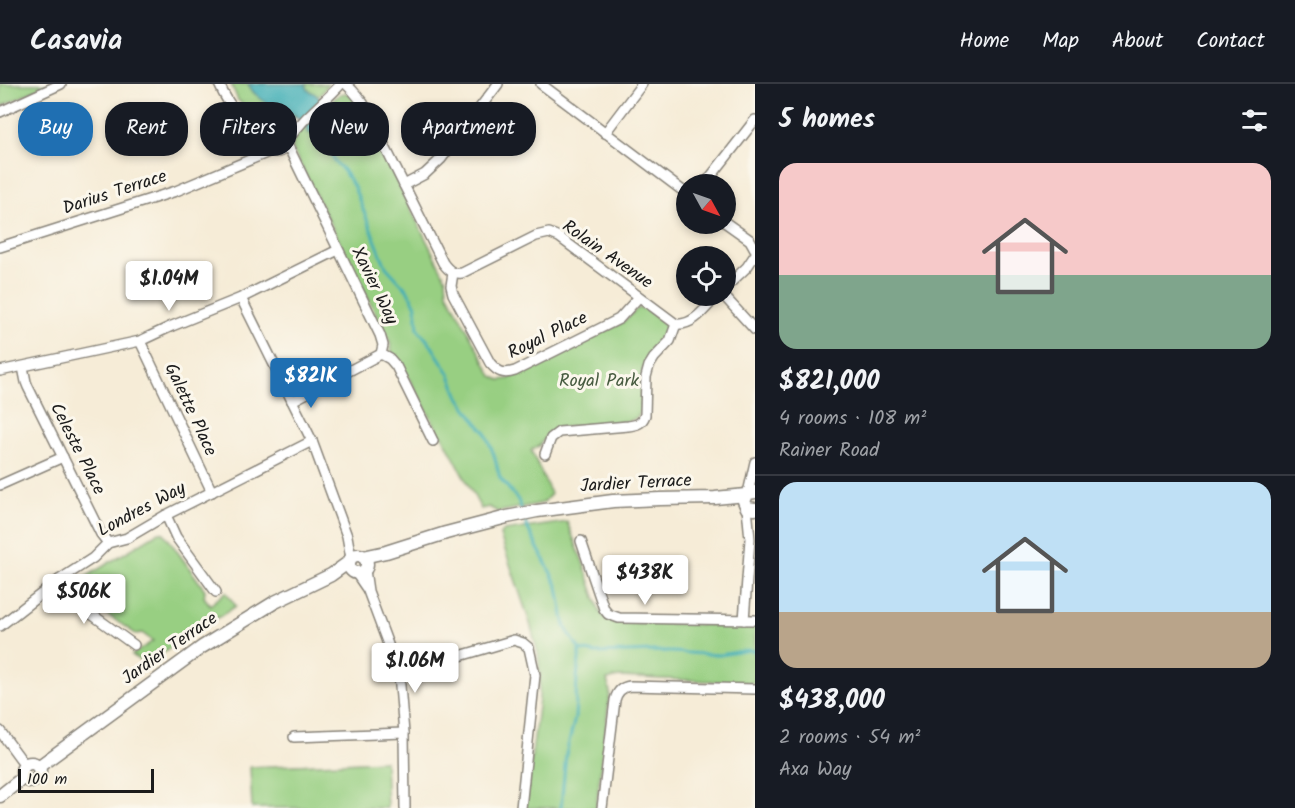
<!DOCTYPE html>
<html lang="en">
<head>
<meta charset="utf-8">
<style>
	:root { --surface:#171b24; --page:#242831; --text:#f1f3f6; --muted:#9ea1a6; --line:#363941; --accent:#1f6fb2 }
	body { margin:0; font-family:Kalam,sans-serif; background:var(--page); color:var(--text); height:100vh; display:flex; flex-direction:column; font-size:22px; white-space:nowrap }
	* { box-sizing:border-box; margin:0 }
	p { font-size:20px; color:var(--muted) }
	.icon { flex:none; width:33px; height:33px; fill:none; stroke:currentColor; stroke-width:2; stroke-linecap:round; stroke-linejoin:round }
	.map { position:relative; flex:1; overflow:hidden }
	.drawer { display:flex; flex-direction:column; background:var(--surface); width:540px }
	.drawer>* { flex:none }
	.top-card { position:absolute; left:18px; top:18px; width:570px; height:54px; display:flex; gap:12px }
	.needle { width:39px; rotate:130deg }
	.tools { position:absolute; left:676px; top:90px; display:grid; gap:12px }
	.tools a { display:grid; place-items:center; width:60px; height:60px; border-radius:50%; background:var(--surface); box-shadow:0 3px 9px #0003; font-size:30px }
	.scale { position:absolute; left:18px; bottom:15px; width:136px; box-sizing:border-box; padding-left:6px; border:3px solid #1c1c1c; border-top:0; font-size:16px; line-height:21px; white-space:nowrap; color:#1c1c1c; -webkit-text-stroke:4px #fbf7ec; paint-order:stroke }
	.price { position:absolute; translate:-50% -51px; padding:0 14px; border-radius:6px; background:#fff; color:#222; font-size:20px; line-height:39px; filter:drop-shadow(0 2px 3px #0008) }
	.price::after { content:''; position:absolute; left:50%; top:36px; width:18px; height:14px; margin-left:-9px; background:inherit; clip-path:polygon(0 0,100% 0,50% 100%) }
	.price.on { background:var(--accent); color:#fff }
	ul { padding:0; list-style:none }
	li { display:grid; align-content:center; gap:12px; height:318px; padding:0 24px }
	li+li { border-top:2px solid var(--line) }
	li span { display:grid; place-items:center; height:186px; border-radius:18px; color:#555 }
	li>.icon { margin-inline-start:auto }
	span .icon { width:108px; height:108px; fill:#fffc; stroke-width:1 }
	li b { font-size:26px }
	h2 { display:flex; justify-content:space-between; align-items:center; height:72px; padding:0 24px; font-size:26px }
	.pill { padding:0 21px; border-radius:24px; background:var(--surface); box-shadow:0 3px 9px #0003; font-size:21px; line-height:54px }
	.pill.on { background:var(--accent); color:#fff }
	header { display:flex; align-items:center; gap:36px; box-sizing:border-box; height:84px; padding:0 30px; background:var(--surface); border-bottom:2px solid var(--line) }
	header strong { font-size:28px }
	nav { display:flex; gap:33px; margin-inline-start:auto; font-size:21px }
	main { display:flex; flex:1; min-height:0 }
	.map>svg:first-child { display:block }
	.green { fill:#98cf82; stroke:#5a764f; stroke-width:1.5 }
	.water { fill:#3cadb5; stroke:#2c6468; stroke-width:1.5 }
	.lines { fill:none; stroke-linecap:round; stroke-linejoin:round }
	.stream { stroke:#3cadb5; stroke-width:3 }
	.minor-casing { stroke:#89847a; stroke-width:12 }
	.tertiary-casing { stroke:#89847a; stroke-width:15 }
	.minor { stroke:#fff; stroke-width:9 }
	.tertiary { stroke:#fff; stroke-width:12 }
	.labels { text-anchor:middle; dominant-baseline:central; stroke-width:6; stroke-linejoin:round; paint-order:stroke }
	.street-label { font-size:18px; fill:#1c1c1c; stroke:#fbf7ec }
	.park-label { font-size:18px; fill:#475b40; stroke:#fbf7ec }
</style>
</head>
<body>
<header>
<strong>Casavia</strong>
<nav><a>Home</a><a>Map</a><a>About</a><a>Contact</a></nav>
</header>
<main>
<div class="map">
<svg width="755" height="724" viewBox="0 0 755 724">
	<rect width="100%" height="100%" fill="#fbf7ec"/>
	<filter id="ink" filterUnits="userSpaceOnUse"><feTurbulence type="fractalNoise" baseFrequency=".0167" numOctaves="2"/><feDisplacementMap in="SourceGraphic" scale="12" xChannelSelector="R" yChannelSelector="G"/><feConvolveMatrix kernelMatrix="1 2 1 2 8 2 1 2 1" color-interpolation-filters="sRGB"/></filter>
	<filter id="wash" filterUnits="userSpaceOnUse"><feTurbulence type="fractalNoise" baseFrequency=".008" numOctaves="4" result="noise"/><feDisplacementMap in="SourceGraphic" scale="24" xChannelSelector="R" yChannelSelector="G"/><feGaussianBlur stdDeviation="1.35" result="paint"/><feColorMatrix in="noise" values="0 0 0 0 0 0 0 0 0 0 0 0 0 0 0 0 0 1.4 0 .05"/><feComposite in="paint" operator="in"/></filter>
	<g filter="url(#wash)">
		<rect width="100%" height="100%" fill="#f6ecd7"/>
		<g class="green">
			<path d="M0,0H48L0,23Z"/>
			<path d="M231,0H328L322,9L295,33L290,35L269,36L242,20L238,16Z"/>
			<path d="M346,9L352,12L358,21L446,195L447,208L492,292L500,296L508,295L622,239L636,226L639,224C648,225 653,230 659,235C685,254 646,265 642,288C639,302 646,321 637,334L629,337L558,344L547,351L539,362L531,366L551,410L543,419L498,428L489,423L481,425L442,351L441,352L401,280L392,269L390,258L293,66L291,56L292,53L335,14L340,10Z"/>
			<path d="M567,438L583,478L600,528C604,534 607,536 614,538L755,542V599L618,593L607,596L610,608L596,724H525L539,615L540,591L538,570L530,539L500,451L504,447Z"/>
			<path d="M159,448L164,449L205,506L204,513L210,521L226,508L236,522L202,544L196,546L184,548L182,555L147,581L132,571L153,557L142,549L136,550L71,506V502Z"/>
			<path d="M385,677L387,724H252L250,683Z"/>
		</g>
		<path class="water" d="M248,0H306L308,6L314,9L333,27L335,49C324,56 319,54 307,48V44L296,32L291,29L274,24L268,21L253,8Z"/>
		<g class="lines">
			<g class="stream">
				<path d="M326,51L335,78L343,86L354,103L386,183L408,207L416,222L418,245L431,261L449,289L459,313L478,340L485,348L494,371L500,394L518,416L522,427"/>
				<path d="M524,434L527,443L558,503L565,543L580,566L596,569L656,567L720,571L749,566L755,567"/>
				<path d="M561,724L566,670L575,634L577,594L580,566"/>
			</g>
		</g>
	</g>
	<g filter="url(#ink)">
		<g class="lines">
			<g class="minor-casing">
				<g id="minor">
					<path d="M219,0C230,25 244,40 265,56"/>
					<path d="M346,0L353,7L363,19L443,179C449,187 453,190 462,189L536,152L549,149L559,153L676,240"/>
					<path d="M541,0L687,110"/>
					<path d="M0,28L61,0"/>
					<path d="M242,32L273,46"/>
					<circle cx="276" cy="57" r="11"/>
					<path d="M605,49L642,0"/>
					<path d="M287,58C301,35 323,20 341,0"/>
					<path d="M287,60L380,251L383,261L381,270L390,275L396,282L433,357"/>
					<path d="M705,100L755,36"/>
					<path d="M404,101L425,90L441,75L498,0"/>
					<path d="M726,139L750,156L755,165"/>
					<path d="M0,163L176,107L271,67"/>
					<path d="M453,189L451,202L453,210L490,279C498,288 503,291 515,287L619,235L639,213"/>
					<path d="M726,203L747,183L755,171"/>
					<path d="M724,212L755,246"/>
					<path d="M241,214L312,357L347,452L351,474"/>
					<path d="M676,240C694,242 706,223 717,212"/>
					<path d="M140,257L212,408"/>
					<path d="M23,283L26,298L28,303L101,450L108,459"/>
					<path d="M0,287L140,257L172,242L241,214L338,166"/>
					<path d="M292,317L381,270"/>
					<path d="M545,370L551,354L559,348L628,342C636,341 642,340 645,331L646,293L649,282L654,274L670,257L676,240"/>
					<path d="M0,401L63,373"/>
					<path d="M748,409L755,378"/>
					<path d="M166,431L176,453L216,508"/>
					<path d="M581,457L604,525L608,530L619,534L755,536"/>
					<path d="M365,486L368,507L399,590L404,649L405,724"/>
					<path d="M356,489L367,505"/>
					<path d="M59,496L72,516L134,561"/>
					<path d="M744,536L750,455L747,424"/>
					<path d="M0,542L59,496L93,474L108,459L127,454L166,431L312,357"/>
					<path d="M399,590L514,556L523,559L529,564L535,591L521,724"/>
					<path d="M0,647L25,681"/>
					<path d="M294,653L404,649"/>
					<path d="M602,724L615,616C617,608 622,603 630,602L755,605"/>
				</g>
			</g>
			<g class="tertiary-casing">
				<g id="tertiary">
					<path d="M755,408L748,409L744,417L747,424L755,425"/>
					<circle cx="358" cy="480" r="9"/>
					<path d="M363,473L386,468L446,449L507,433L537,427L613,417L660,415L715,414L746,411"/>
					<circle cx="31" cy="688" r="9"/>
					<path d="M38,683L202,563L275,518L331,491L349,478"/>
					<path d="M0,712L24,693"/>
				</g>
			</g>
			<use href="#minor" class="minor"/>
			<use href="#tertiary" class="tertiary"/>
		</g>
	</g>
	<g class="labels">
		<g class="street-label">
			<text transform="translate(115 109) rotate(-18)">Darius Terrace</text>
			<text transform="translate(607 171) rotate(35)">Rolain Avenue</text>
			<text transform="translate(374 202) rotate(64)">Xavier Way</text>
			<text transform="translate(548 252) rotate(-26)">Royal Place</text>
			<text transform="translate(190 326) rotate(65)">Galette Place</text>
			<text transform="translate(77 365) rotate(63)">Celeste Place</text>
			<text transform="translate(636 400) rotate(-3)">Jardier Terrace</text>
			<text transform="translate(142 426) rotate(-28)">Londres Way</text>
			<text transform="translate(170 565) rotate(-35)">Jardier Terrace</text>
		</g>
		<g class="park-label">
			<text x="599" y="297">Royal Park</text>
		</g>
	</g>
</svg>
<div class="tools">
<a><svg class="needle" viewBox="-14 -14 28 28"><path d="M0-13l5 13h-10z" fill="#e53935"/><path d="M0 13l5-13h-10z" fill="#9ea1a6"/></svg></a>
<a><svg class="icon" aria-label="locate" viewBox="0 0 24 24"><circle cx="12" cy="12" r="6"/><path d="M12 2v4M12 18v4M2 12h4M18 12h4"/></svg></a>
</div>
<div class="scale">100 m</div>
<b class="price" style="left:169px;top:228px">$1.04M</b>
<b class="price on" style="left:311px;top:325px">$821K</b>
<b class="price" style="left:645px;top:522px">$438K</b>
<b class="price" style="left:84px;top:541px">$506K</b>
<b class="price" style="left:415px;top:610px">$1.06M</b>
<div class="top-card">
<a class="pill on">Buy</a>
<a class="pill">Rent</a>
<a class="pill">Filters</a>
<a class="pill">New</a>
<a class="pill">Apartment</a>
</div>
</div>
<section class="drawer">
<h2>5 homes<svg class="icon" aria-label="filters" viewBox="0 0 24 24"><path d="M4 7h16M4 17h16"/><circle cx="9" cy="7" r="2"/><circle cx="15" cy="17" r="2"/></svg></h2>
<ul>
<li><span style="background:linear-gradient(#f6c9c9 60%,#7fa58c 0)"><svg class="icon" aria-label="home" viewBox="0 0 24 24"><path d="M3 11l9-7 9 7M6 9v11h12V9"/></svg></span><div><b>$821,000</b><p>4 rooms · 108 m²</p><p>Rainer Road</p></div></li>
<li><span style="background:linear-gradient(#bfe0f5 70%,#b9a48a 0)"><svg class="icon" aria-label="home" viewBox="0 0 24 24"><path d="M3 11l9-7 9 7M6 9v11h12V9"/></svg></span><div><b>$438,000</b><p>2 rooms · 54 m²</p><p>Axa Way</p></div></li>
</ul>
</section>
</main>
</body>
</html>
